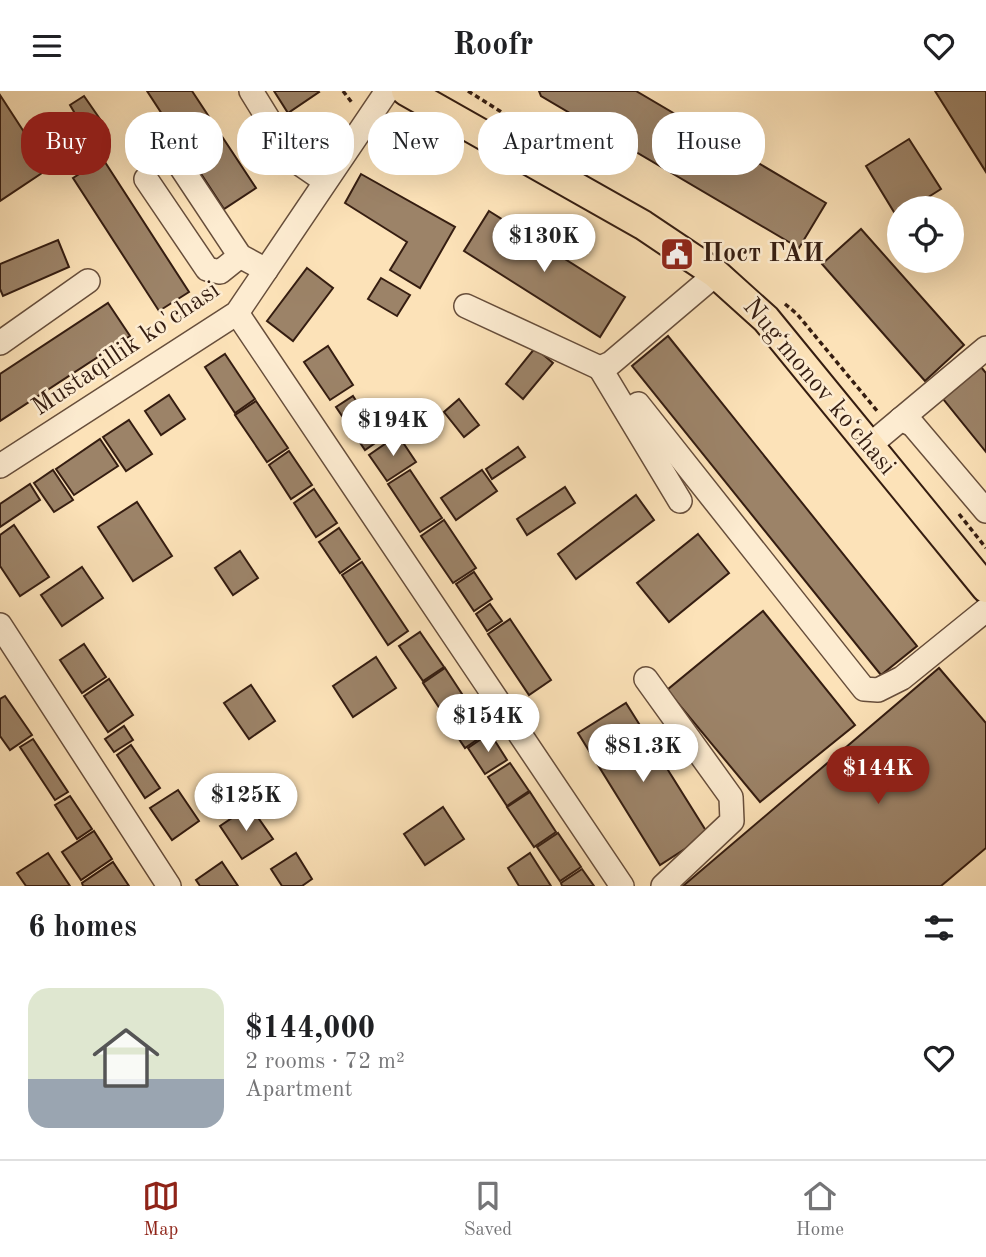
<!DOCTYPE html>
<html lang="en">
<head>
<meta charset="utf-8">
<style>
	:root { --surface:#fff; --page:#f6f6f6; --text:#202124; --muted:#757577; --line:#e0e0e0; --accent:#8f2418 }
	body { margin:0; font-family:"Old Standard TT",serif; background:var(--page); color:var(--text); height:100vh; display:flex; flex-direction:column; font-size:26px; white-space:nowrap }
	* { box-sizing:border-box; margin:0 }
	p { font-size:23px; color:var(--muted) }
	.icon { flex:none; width:38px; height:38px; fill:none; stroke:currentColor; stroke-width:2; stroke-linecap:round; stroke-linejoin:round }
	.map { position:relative; height:795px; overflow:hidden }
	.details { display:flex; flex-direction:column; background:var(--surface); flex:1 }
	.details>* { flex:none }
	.banner { position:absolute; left:21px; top:21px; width:945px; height:63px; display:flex; gap:14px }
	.fabs { position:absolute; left:887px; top:105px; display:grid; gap:14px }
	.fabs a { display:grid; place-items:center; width:77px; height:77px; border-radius:50%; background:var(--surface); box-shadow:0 7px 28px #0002; font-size:35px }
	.price { position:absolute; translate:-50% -60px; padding:0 16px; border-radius:24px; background:#fff; color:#222; font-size:23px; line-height:46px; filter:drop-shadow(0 2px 4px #0008) }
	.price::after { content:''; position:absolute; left:50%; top:42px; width:21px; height:16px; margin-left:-10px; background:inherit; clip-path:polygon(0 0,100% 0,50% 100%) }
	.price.selected { background:var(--accent); color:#fff }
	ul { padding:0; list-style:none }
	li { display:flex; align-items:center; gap:21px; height:175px; padding:0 28px }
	li span { display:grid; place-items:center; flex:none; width:196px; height:140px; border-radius:21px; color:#555 }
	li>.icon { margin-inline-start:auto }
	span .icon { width:84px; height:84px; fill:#fffc; stroke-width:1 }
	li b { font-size:30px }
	h2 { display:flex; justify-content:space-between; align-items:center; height:84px; padding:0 28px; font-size:30px }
	.pill { padding:0 24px; border-radius:28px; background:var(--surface); box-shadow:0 7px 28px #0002; font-size:24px; line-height:63px }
	.pill.selected { background:var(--accent); color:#fff }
	header { display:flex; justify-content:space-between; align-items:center; height:91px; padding:0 28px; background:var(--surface); font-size:32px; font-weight:700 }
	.menu { display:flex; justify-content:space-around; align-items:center; height:98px; border-top:2px solid var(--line); background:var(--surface); font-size:19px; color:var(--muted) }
	.menu a { display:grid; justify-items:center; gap:4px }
	.menu .selected { color:var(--accent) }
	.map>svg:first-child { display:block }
	.building { fill:#9c8368; stroke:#351d11; stroke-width:2 }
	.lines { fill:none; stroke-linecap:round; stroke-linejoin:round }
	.minor-casing { stroke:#674e3b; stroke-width:26 }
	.major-casing { stroke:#351d11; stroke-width:32 }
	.path { stroke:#351d11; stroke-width:3.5; stroke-dasharray:5 3.5; stroke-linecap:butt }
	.minor { stroke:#fdecd1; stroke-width:23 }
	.major { stroke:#fce2b8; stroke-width:28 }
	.labels { text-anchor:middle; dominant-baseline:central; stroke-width:5; stroke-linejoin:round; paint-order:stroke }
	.poi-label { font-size:26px; font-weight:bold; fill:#351d11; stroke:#fdecd1; text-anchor:start }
	.street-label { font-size:26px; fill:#351d11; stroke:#fdecd1 }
</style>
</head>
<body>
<header><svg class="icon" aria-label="menu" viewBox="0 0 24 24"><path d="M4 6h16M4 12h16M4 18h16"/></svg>Roofr<svg class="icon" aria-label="heart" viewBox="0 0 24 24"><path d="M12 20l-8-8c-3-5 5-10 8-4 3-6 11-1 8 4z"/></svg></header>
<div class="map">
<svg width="986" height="795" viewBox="0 0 986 795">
	<rect width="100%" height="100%" fill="#fce2b8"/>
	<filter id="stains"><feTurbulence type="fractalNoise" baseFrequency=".00286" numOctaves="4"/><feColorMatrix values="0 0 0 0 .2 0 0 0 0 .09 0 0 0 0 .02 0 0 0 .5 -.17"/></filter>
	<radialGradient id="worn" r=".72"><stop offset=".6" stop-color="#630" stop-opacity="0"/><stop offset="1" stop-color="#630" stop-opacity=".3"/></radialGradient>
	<g class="building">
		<path d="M147,0H192L256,97L224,118Z"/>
		<path d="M274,0H318L319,1L288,22Z"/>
		<path d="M539,0H636L826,112L799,157L541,5Z"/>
		<path d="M935,0H986V81Z"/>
		<path d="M0,4L48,78L0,110Z"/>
		<path d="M84,5L102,31L59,59L50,44L77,26L70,14Z"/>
		<path d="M909,48L941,98L911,117H900V124L897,126L866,75Z"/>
		<path d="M103,68L189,201L159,220L73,87Z"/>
		<path d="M361,83L455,136L420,197L390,179L407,151L345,112Z"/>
		<path d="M489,120L625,206L600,246L464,160Z"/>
		<path d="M861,138L964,254L925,290L822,173Z"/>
		<path d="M58,149L69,176L3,205L0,198V173Z"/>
		<path d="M307,177L333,197L293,250L267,230Z"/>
		<path d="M381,187L410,204L397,225L368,208Z"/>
		<path d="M108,212L130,245L0,330V283Z"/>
		<path d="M668,245L917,555L881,584L632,275Z"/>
		<path d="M328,255L353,294L330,309L304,271Z"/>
		<path d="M535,257L553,272L523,308L506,293Z"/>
		<path d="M225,263L255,308L235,322L205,276Z"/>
		<path d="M981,276L986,282V361L943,308Z"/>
		<path d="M169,304L185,328L161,344L145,320Z"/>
		<path d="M353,305L381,348L365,359L336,316Z"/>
		<path d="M459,308L479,334L464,346L444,321Z"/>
		<path d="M256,310L288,357L267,371L235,324Z"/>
		<path d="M129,329L152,363L126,380L103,346Z"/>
		<path d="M398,344L416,371L387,390L369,364Z"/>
		<path d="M100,348L118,375L74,404L56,378Z"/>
		<path d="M518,356L525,366L492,388L486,378Z"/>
		<path d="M289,360L312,394L291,408L269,374Z"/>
		<path d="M53,379L73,409L54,421L34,392Z"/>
		<path d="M410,379L442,427L420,441L388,393Z"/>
		<path d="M482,379L497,400L456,429L441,407Z"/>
		<path d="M30,393L40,409L0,436V413Z"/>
		<path d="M565,396L575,412L527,444L517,428Z"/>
		<path d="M314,398L337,432L316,446L294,412Z"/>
		<path d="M636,404L654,429L576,488L558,463Z"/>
		<path d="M137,411L172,465L133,490L98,436Z"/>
		<path d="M444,429L476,477L453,492L421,445Z"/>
		<path d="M14,434L49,486L20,505L0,475V444Z"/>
		<path d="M339,437L360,468L340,482L319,451Z"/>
		<path d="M698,443L729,482L669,531L637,492Z"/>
		<path d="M240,460L258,487L233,504L215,477Z"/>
		<path d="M362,471L408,540L388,554L342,484Z"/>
		<path d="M82,476L103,507L62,535L41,504Z"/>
		<path d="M474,481L492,508L474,520L456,493Z"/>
		<path d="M490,513L502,530L487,540L476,523Z"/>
		<path d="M763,520L855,634L760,711L667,599Z"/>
		<path d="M510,528L551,589L529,604L488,543Z"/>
		<path d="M420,541L444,576L423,590L399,555Z"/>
		<path d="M84,553L106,586L82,602L60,569Z"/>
		<path d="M376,566L396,597L353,626L333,595Z"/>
		<path d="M445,577L464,606L442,621L423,592Z"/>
		<path d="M939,577L986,632V757L941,795H683Z"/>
		<path d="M109,588L133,624L108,641L84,605Z"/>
		<path d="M251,594L275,630L249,648L224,612Z"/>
		<path d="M5,605L32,644L10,659L0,645V608Z"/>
		<path d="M466,609L488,641L465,657L443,624Z"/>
		<path d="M626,612L708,743L660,774L578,642Z"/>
		<path d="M124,635L133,649L114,661L105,648Z"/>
		<path d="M490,642L507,669L485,683L468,657Z"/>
		<path d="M33,648L68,701L55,709L20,656Z"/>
		<path d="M131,654L160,697L145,707L117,664Z"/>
		<path d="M510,672L529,700L507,715L488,686Z"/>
		<path d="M178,699L199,730L172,749L150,717Z"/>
		<path d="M530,701L556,741L534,756L507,716Z"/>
		<path d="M70,705L92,738L77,748L55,714Z"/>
		<path d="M250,715L273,748L242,768L220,735Z"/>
		<path d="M443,716L464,748L425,774L404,743Z"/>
		<path d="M94,740L112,768L81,789L62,761Z"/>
		<path d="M558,742L581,776L560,790L537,756Z"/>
		<path d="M48,762L70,795H26L17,782Z"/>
		<path d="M296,762L312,788L302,795H282L271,778Z"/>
		<path d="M530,762L551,795H519L508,777Z"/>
		<path d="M113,771L129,795H83L82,792Z"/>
		<path d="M222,771L238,795H200L196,789Z"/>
		<path d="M582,778L594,795H562L561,792Z"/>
	</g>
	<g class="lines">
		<g class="minor-casing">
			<g id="minor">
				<path d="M251,0L293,68L325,90"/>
				<path d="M161,46L240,165L266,179"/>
				<path d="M146,88L207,178L220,181L240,165"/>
				<path d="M466,215L600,277L611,272L716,183"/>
				<path d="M237,222L622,795"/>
				<path d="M0,252L88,190"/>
				<path d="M600,277L680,410"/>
				<path d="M638,313L864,598L878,599L902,587L986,519"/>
				<path d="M901,328L913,334L986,420"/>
				<path d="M870,354L986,257"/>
				<path d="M0,375L237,222L387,0"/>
				<path d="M0,534L169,795"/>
				<path d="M646,588L731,706L732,730L663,795"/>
			</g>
		</g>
		<g class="major-casing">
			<path id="major" d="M406,0L643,134L716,183L766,228L986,497"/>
		</g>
		<g class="path">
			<path d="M343,0L353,13"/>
			<path d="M468,0L560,58"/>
			<path d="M785,213L797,223L878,321"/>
			<path d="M959,423L986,457"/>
		</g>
		<use href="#minor" class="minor"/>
		<use href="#major" class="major"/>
	</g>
	<defs>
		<g id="civic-square" transform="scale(1.75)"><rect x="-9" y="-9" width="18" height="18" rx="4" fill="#8f2418" stroke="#fdecd1"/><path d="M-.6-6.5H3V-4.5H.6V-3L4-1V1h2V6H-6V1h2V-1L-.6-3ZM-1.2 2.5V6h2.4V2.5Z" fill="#fff"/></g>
	</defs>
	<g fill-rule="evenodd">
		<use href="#civic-square" x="677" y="163"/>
	</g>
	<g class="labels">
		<g class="poi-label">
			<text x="702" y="163">Пост ГАИ</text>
		</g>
		<g class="street-label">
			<text transform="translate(126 258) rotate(-34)">Mustaqillik ko'chasi</text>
			<text transform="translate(819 296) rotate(50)">Nugʻmonov koʻchasi</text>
		</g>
	</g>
	<rect width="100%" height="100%" filter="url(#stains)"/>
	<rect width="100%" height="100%" fill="url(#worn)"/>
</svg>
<div class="fabs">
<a><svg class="icon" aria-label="locate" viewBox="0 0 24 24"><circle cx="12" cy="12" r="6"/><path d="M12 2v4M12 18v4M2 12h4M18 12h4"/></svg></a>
</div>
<b class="price" style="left:544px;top:183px">$130K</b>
<b class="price" style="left:393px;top:367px">$194K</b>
<b class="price" style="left:488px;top:663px">$154K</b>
<b class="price" style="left:643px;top:693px">$81.3K</b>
<b class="price selected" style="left:878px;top:715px">$144K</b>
<b class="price" style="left:246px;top:742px">$125K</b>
<div class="banner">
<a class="pill selected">Buy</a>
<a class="pill">Rent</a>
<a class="pill">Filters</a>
<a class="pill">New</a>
<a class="pill">Apartment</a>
<a class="pill">House</a>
</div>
</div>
<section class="details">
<h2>6 homes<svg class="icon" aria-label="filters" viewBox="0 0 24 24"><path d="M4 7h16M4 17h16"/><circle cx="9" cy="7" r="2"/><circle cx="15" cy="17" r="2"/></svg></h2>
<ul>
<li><span style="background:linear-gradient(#dfe7d0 65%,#9aa5b1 0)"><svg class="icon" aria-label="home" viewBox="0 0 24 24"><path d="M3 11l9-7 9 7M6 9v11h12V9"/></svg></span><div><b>$144,000</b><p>2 rooms · 72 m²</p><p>Apartment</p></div><svg class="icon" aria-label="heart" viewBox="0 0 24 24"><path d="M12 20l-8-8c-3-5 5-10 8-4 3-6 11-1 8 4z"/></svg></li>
</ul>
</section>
<nav class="menu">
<a class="selected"><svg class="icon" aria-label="map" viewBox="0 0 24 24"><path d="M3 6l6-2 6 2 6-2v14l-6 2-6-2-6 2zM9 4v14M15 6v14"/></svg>Map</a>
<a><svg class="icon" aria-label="saved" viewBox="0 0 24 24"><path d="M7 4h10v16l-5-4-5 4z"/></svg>Saved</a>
<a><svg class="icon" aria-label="home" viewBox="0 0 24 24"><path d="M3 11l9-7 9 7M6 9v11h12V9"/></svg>Home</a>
</nav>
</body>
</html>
